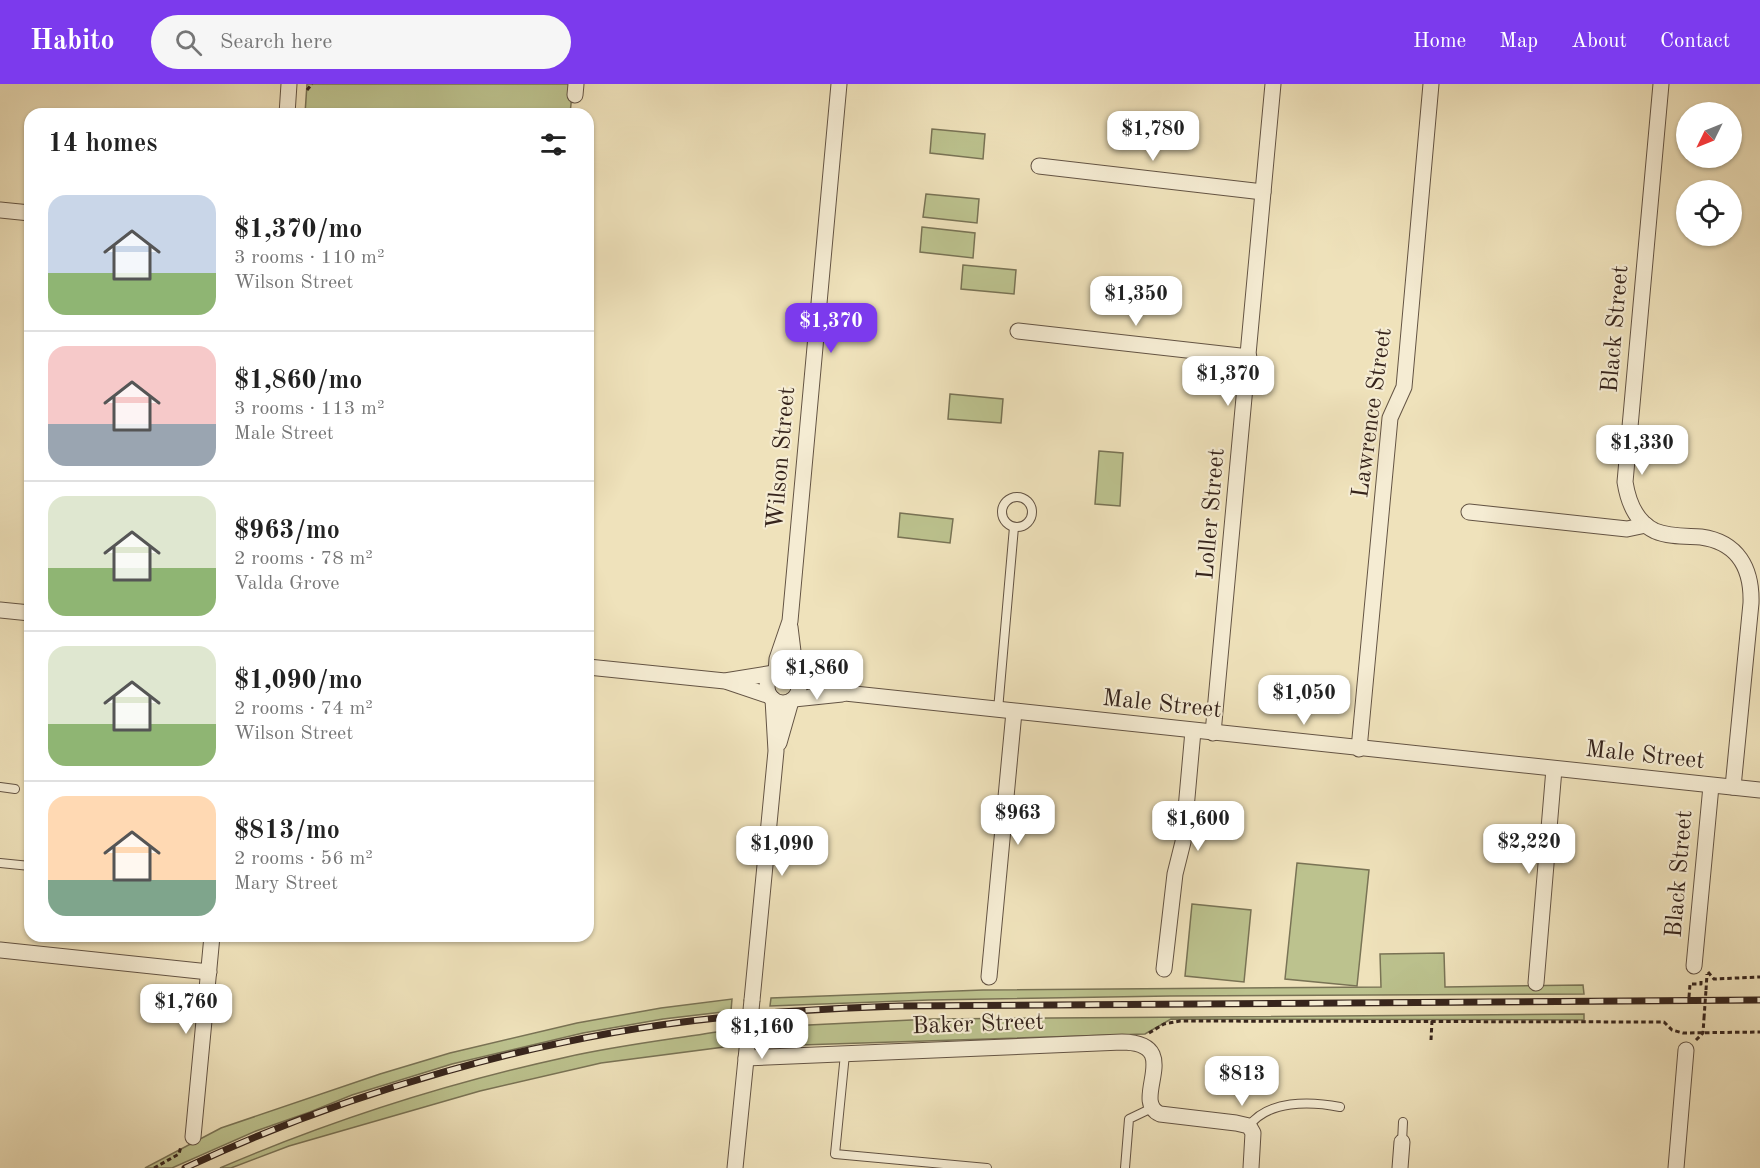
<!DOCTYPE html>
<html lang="en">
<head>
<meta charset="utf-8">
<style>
	:root { --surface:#fff; --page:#f6f6f6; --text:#222; --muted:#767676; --line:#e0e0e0; --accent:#7c3aed }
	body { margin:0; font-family:"Old Standard TT",serif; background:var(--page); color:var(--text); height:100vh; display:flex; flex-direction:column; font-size:22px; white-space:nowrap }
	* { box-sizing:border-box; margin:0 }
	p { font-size:20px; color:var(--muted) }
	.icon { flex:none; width:33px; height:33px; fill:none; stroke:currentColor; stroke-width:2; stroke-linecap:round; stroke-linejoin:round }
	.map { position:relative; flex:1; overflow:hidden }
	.side { position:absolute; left:24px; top:24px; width:570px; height:834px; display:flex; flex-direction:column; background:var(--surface); border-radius:18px; box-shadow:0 2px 4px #0004 }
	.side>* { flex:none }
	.needle { width:39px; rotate:227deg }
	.fabs { position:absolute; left:1676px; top:18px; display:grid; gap:12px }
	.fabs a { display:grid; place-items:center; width:66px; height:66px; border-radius:50%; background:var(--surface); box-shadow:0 2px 4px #0004; font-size:30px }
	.price { position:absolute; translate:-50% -51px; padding:0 14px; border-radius:12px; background:#fff; color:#222; font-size:20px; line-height:39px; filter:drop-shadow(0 2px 3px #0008) }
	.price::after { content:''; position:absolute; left:50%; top:36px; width:18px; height:14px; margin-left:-9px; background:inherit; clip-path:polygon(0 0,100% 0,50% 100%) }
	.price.current { background:var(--accent); color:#fff }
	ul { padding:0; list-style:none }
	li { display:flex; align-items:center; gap:18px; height:150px; padding:0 24px }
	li+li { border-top:2px solid var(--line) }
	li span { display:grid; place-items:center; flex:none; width:168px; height:120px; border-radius:18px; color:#555 }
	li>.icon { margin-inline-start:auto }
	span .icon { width:72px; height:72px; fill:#fffc; stroke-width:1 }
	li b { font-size:26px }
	h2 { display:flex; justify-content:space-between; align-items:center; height:72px; padding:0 24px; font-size:26px }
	header { display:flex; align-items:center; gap:36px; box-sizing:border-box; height:84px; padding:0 30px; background:var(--accent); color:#fff }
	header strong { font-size:28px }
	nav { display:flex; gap:33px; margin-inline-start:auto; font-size:21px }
	.search { width:420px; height:54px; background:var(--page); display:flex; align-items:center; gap:15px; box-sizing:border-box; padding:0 21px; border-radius:33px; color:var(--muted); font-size:22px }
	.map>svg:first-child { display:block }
	.green { fill:#bcc28e; stroke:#797355; stroke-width:1.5 }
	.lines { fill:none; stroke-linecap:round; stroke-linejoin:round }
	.lane-casing { stroke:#645444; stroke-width:10 }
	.street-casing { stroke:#645444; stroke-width:17 }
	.path { stroke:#36241c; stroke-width:3; stroke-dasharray:4.5 3; stroke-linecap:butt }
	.lane { stroke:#f5ecd3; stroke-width:8 }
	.street { stroke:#f5ecd3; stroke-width:15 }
	.rail-casing { stroke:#36241c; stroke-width:7 }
	.rail { stroke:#f5ecd3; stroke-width:4.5; stroke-dasharray:14; stroke-linecap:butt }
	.street-bridge-casing { stroke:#645444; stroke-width:17; stroke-linecap:butt }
	.path-bridge { stroke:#36241c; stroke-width:3; stroke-dasharray:4.5 3; stroke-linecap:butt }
	.street-bridge { stroke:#f5ecd3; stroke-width:15 }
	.labels { text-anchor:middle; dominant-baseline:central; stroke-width:4.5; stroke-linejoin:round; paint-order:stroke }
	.street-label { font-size:24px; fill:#36241c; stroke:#f5ecd3 }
</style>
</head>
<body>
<header>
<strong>Habito</strong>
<div class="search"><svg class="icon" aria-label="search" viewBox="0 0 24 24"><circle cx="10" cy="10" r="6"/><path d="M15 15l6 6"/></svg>Search here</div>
<nav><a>Home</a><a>Map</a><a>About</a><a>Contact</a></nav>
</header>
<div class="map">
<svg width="1760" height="1084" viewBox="0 0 1760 1084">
	<rect width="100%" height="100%" fill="#efe2bb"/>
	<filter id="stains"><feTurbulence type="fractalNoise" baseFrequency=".00333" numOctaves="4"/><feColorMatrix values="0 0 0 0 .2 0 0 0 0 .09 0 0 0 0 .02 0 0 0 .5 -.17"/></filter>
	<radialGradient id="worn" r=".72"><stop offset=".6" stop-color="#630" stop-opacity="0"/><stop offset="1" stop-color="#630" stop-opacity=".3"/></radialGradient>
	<g class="green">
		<path d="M307,0H573L570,30H305Z"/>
		<path d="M932,45L985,50L983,75L930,69Z"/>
		<path d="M926,110L979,115L977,139L923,133Z"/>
		<path d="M922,143L975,149L973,174L920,168Z"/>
		<path d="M963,181L1016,186L1014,210L961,205Z"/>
		<path d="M950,310L1003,315L1001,339L948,335Z"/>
		<path d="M1099,367L1123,369L1120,422L1095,420Z"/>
		<path d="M900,429L953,435L950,459L898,453Z"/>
		<path d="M1297,779L1369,786L1357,902L1285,895Z"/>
		<path d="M1192,820L1251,826L1244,898L1185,892Z"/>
		<path d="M1444,869L1445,903L1583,901L1584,910L1170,912L929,916L770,922L771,914L983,906L1381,903L1380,870Z"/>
		<path d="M732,915L731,927L663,935L583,949L452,980L352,1011L310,1028L256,1047L172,1084H145L221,1044L380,990L450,969L577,939L661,924Z"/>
		<path d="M1584,930V936L1171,935L1145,950L769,962L768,943L932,935Z"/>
		<path d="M729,946L724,963L601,979L480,1007L289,1062L231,1084H220C332,1036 448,999 567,973C620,961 675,955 729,946Z"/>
	</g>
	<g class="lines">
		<g class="lane-casing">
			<g id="lane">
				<circle cx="1017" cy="428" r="15"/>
				<path d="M998,626L1014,443"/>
				<path d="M0,703L15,705"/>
				<path d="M0,779L30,782"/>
				<path d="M845,970L835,1070L987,1084"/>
				<path d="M1249,1042C1268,1016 1310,1017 1340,1023"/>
				<path d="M1402,1058L1403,1038"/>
				<path d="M1125,1084L1129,1035L1152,1024"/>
			</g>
		</g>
		<g class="street-casing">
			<g id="street">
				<path d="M1661,0L1625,398C1628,417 1636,438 1655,447C1669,453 1686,452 1701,453C1738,458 1752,485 1751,519L1733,703"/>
				<path d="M575,11L576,0"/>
				<path d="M287,30L289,0"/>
				<path d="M1039,82L1263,108"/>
				<path d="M0,126L30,129"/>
				<path d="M1018,247L1249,273"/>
				<path d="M1469,428L1627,445L1646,441"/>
				<path d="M0,526L30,529"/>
				<path d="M790,543L796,592"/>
				<path d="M588,583L725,597L774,589"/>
				<circle cx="783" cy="603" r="16"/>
				<path d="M776,588L777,575L790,537L839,0"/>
				<path d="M798,594L845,609L1760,706"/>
				<path d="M728,598L770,612"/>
				<path d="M794,615L842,610"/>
				<path d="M1213,649L1273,0"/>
				<path d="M779,659L791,617"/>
				<path d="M1359,665L1390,334L1404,303L1431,0"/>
				<path d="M0,866L209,888"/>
				<path d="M1694,882L1711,702"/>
				<path d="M1164,885L1175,790L1183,758L1193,647"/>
				<path d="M989,893L1014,628"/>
				<path d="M1536,899L1554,685"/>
				<path d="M752,916L776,667L773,615"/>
				<path d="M746,974L1122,958C1186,959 1129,1017 1160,1030L1236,1039L1249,1042L1253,1049L1251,1084"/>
				<path d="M193,1053L212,852"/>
				<path d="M735,1084L747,965"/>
				<path d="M1400,1084L1402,1058"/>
				<path d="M1676,1084L1686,966"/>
			</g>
		</g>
		<g class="path">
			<path d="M307,6L312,0"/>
			<path d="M1708,888L1714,895L1760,893"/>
			<path d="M1706,906L1707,890"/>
			<path d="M1689,913L1690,900H1701V895"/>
			<path d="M1149,949L1164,940L1180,937L1664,938L1672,946L1683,949L1760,948"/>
			<path d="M1431,956L1432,937"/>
			<path d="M1696,956L1703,949L1704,934"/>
			<path d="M154,1084L179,1070L181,1062"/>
		</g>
		<use href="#lane" class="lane"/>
		<use href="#street" class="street"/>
		<g class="rail-casing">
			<path id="rail" d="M185,1084C344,1009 542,952 717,934C778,927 838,924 899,922L1760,916"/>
		</g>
		<use href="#rail" class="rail"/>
		<g class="street-bridge-casing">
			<path id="street-bridge" d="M748,956L752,916"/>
		</g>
		<path class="path-bridge" d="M1704,934L1706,906"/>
		<use href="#street-bridge" class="street-bridge"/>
	</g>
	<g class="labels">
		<g class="street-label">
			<text transform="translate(1616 245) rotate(-85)">Black Street</text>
			<text transform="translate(1373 329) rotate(-82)">Lawrence Street</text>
			<text transform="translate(782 374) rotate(-85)">Wilson Street</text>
			<text transform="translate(1212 430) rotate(-85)">Loller Street</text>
			<text transform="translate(1162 621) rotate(6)">Male Street</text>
			<text transform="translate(1645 672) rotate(6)">Male Street</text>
			<text transform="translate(1680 790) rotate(-85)">Black Street</text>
			<text transform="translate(978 941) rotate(-2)">Baker Street</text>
		</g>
	</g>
	<rect width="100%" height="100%" filter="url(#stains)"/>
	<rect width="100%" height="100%" fill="url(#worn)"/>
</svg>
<div class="fabs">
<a><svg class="needle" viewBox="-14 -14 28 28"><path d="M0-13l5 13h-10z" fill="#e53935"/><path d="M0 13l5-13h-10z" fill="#767676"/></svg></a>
<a><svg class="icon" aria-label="locate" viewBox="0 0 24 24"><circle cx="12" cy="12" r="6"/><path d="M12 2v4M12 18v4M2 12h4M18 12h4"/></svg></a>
</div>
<b class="price" style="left:1153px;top:78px">$1,780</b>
<b class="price" style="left:1136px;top:243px">$1,350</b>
<b class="price current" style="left:831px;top:270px">$1,370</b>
<b class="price" style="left:1228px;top:323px">$1,370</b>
<b class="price" style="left:1642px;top:392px">$1,330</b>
<b class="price" style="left:817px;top:617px">$1,860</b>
<b class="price" style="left:1304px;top:642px">$1,050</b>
<b class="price" style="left:1018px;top:762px">$963</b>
<b class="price" style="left:1198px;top:768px">$1,600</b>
<b class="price" style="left:1529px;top:791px">$2,220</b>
<b class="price" style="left:782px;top:793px">$1,090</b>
<b class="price" style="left:186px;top:951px">$1,760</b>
<b class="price" style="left:762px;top:976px">$1,160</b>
<b class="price" style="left:1242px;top:1023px">$813</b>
<section class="side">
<h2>14 homes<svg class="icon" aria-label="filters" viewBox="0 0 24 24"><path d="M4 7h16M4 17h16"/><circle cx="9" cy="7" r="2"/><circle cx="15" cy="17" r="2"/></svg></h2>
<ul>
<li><span style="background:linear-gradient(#c9d6e8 65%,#8fb573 0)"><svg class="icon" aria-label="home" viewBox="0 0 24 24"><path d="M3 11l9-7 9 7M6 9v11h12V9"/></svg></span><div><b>$1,370/mo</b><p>3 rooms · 110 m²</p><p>Wilson Street</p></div></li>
<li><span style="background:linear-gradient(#f6c9c9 65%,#9aa5b1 0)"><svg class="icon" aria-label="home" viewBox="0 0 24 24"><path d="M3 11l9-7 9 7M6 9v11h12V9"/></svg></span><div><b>$1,860/mo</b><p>3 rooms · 113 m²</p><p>Male Street</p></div></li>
<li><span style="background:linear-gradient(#dfe7d0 60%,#8fb573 0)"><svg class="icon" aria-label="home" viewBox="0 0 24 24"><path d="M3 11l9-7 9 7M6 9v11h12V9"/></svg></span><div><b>$963/mo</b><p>2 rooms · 78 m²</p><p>Valda Grove</p></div></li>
<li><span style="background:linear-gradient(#dfe7d0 65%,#8fb573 0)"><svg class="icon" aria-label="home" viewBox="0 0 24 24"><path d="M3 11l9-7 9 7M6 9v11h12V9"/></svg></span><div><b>$1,090/mo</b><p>2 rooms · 74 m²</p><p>Wilson Street</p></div></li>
<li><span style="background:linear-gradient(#ffd9b3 70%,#7fa58c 0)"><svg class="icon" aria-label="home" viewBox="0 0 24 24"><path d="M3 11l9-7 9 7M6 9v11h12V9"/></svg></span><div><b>$813/mo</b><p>2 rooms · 56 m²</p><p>Mary Street</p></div></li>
</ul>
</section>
</div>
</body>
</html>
